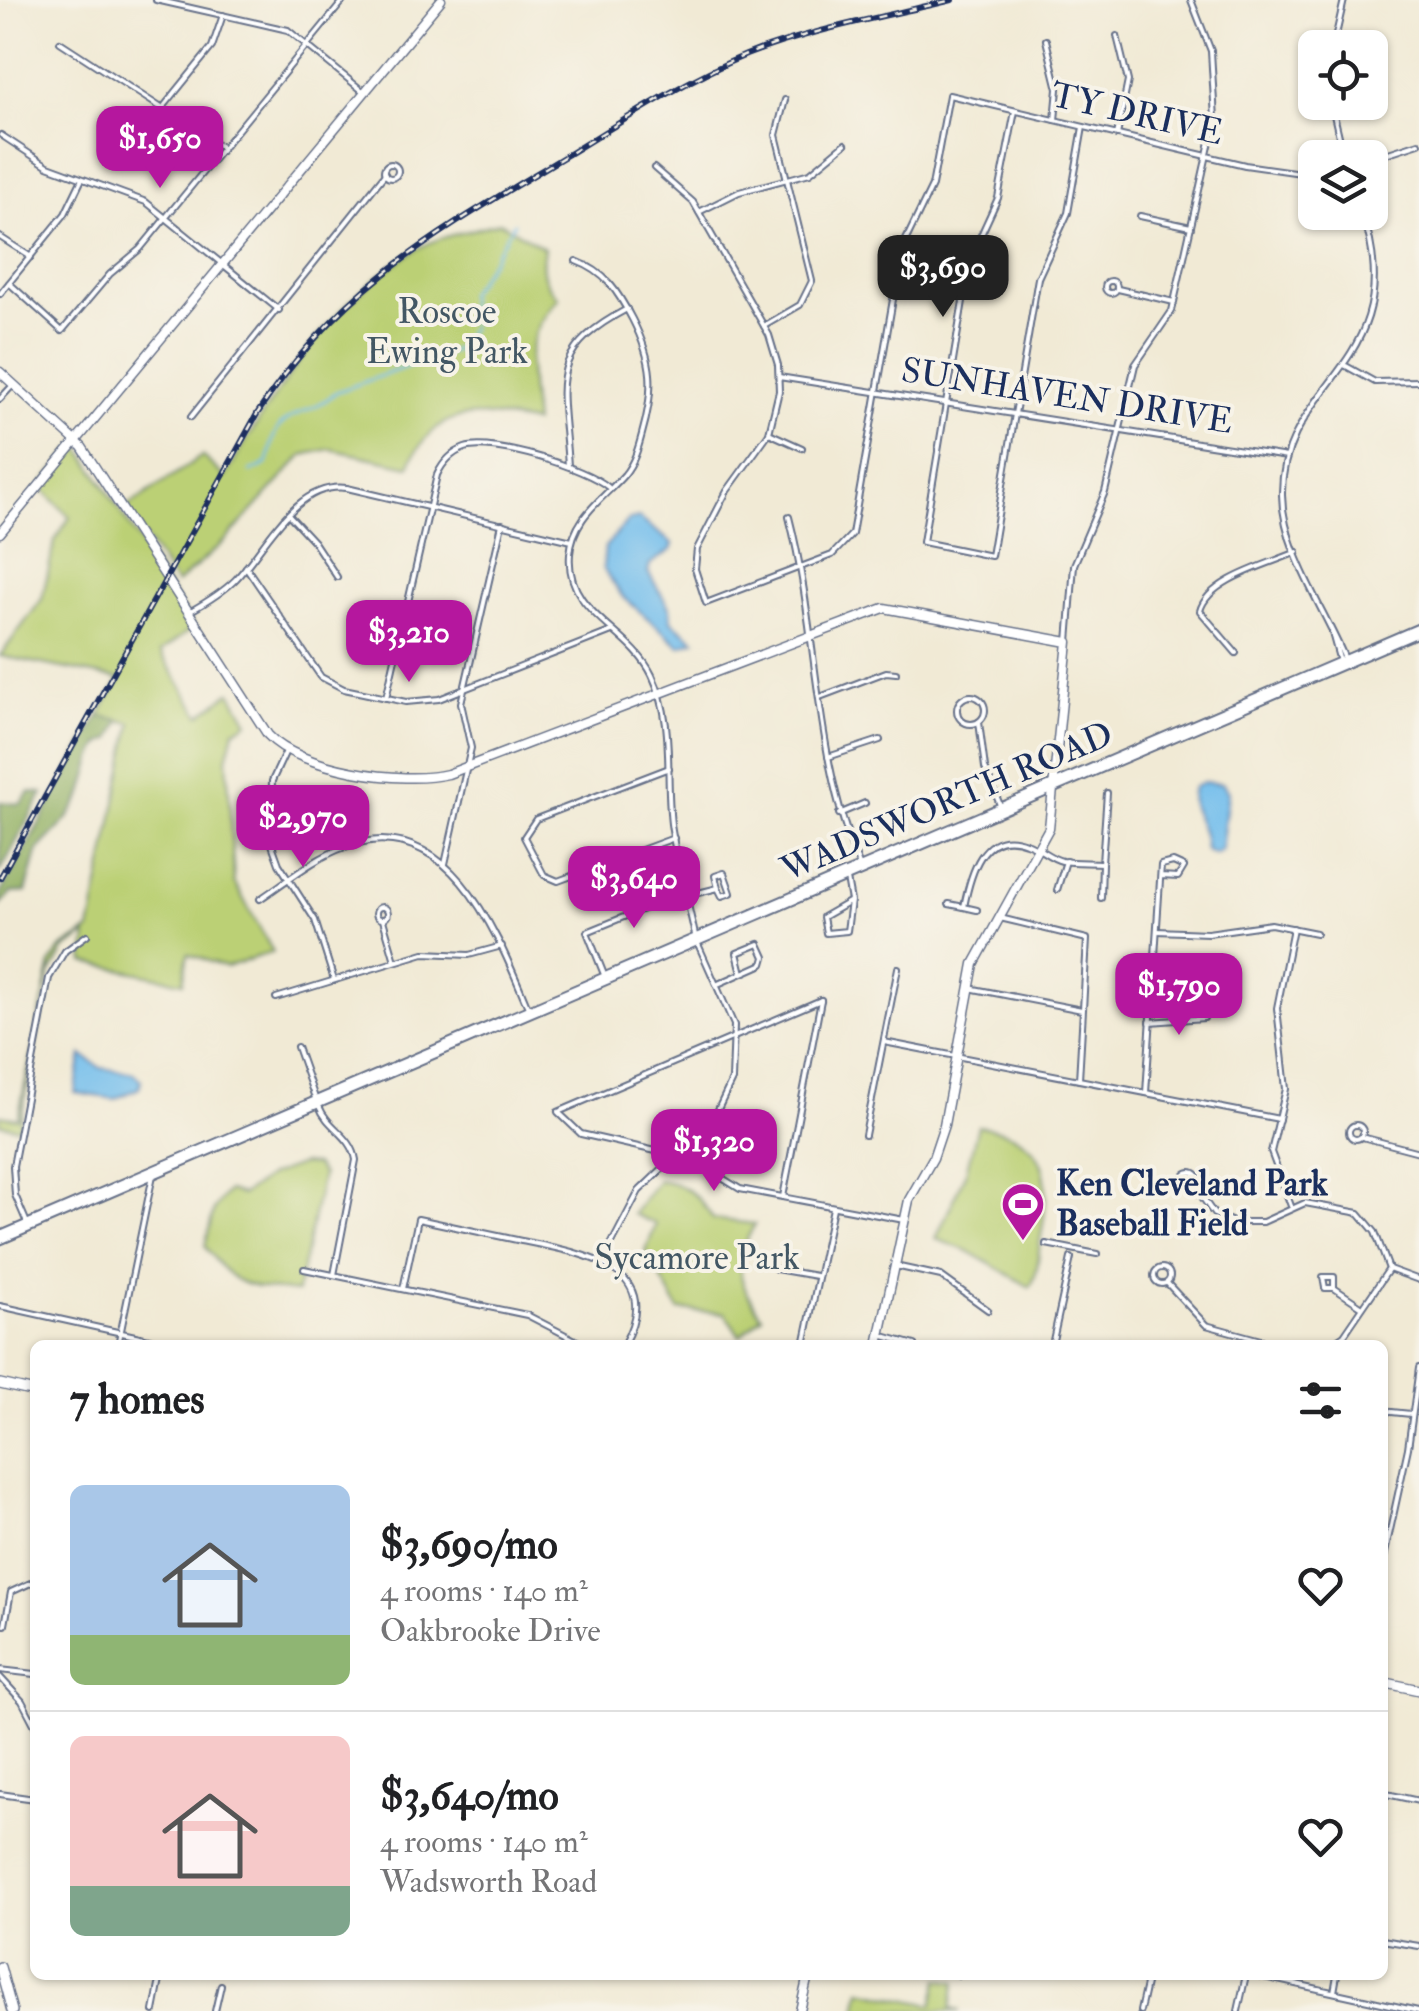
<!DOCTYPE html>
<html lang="en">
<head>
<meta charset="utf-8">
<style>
	:root { --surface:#fff; --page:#f2f2f2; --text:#202124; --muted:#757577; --line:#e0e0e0; --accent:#b5179e }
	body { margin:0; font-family:"IM FELL Double Pica",serif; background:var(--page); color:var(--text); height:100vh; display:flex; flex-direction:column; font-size:38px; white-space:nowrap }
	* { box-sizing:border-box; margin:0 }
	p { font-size:32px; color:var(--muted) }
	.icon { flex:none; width:55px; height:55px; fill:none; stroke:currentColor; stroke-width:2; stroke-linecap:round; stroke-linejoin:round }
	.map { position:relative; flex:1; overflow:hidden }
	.side { position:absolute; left:30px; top:1340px; width:1358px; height:640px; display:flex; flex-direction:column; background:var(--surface); border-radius:15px; box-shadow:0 2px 8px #0004 }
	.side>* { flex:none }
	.fabs { position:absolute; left:1298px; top:30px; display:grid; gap:20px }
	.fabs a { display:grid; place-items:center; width:90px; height:90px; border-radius:15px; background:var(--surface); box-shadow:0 2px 8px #0004; font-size:50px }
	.price { position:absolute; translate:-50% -85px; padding:0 22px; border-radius:20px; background:var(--accent); color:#fff; font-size:32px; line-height:65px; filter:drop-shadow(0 2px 5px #0008) }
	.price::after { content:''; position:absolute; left:50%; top:60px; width:30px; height:22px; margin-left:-15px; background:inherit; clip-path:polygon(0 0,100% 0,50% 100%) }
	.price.current { background:#222; color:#fff }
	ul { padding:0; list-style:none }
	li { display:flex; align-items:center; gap:30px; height:250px; padding:0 40px }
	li+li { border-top:2px solid var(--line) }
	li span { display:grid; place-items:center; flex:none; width:280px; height:200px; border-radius:15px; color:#555 }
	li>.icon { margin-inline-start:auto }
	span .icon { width:120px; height:120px; fill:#fffc; stroke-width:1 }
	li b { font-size:42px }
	h2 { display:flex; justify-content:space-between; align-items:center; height:120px; padding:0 40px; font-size:42px }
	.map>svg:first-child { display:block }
	.green { fill:#bbd074; stroke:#6b8069; stroke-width:2.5 }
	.forest { fill:#94b266; stroke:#587062; stroke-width:2.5 }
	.water { fill:#73beec; stroke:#4776a5; stroke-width:2.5 }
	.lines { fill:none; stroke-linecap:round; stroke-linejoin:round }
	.stream { stroke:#73beec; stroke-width:2.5 }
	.street-casing { stroke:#667088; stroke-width:8 }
	.secondary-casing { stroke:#667088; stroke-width:11 }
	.primary-casing { stroke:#667088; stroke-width:12 }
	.highway-casing { stroke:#667088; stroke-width:15 }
	.street { stroke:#fff; stroke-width:4 }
	.secondary { stroke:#fff; stroke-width:8 }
	.primary { stroke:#fff; stroke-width:9 }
	.highway { stroke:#fff; stroke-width:11 }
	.rail-casing { stroke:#1b2f5e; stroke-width:6 }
	.rail { stroke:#f7f3e8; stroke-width:2.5; stroke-dasharray:8; stroke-linecap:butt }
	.labels { text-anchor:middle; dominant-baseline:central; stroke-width:8; stroke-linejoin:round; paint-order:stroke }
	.street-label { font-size:35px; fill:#1b2f5e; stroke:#f7f3e8 }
	.park-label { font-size:35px; fill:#435764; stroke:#f7f3e8 }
	.poi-label { font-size:35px; font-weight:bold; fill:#1b2f5e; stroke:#f7f3e8; text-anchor:start }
</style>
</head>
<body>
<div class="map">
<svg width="1419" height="2011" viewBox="0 0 1419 2011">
	<rect width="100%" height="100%" fill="#f7f3e8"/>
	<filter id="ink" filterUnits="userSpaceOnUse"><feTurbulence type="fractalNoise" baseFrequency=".01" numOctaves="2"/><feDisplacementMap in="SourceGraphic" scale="20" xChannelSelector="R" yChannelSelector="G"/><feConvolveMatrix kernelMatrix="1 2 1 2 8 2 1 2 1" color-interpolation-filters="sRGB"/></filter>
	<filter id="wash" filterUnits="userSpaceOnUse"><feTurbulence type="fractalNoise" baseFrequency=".0048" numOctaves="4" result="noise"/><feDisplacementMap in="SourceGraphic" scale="40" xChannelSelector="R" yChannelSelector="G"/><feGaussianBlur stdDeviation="2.25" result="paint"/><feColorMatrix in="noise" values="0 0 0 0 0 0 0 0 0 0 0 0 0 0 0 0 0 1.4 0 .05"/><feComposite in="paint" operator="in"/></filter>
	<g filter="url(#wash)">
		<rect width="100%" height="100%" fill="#f1ead5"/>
		<g class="green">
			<path d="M500,222L544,248C540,271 543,282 559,298C520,339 529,371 534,423C477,413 436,403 409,466L330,449L303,455L225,541L176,584L125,508L202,456L225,477C274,393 331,299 419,248C442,235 475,230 500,222Z"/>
			<path d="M77,443L194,627L160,652L200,715L231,692L248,722L234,731L227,758L234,882L273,952L226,967L188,954L183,982L84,962L87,934L64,950L49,976L19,1128L0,1124V1115L18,1118L51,963L61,949L90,930L132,723L99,716L119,679L0,656L42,599L55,541L70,517L40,487Z"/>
			<path d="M978,1126C1054,1136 1051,1180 1040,1242C1038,1257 1038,1275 1030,1287L968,1251L936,1239L966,1171Z"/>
			<path d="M302,1164L315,1165L322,1175L297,1292C248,1287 233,1288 205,1246L214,1209L228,1191L242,1195L271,1175Z"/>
			<path d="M658,1180C687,1184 698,1195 713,1219L755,1224C733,1261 736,1282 762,1316L740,1336L725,1313L679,1310L646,1251L656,1224L633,1214Z"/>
			<path d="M939,1979L956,1982L951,2008L960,2011H857L861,1990L933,2005Z"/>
		</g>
		<g class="forest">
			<path d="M99,716L121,720L111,739L101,744L94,756L83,794L67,820L38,850L26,892L11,893L0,906V894Z"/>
			<path d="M30,792L43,793L0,872V802L20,804Z"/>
		</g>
		<g class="water">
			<path d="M639,518L673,544L671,550L650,564L648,572L670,609L671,621L695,640L680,646L622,596L603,568L605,547L629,520Z"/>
			<path d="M1203,782L1223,784L1228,792L1221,850L1214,854L1205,850C1205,823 1186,809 1193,788Z"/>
			<path d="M82,1055L101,1068L134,1073L141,1080L139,1088L115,1099L75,1093Z"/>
		</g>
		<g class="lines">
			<path class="stream" d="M250,472L267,464C271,454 270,443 276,432C287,411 316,412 336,392L460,348L471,326L468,294C487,268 498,251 514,223"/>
		</g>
	</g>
	<g filter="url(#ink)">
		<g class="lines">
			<g class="street-casing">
				<g id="street">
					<path d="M156,0L288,30L364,92"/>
					<path d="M1117,36L1128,81L1117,135"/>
					<path d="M1046,40L1058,89L1055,120"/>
					<path d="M60,42L223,148"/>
					<path d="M1333,48L1344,0"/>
					<path d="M1331,102L1344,158"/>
					<path d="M161,110L212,47L223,15"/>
					<path d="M1015,111L998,198L970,259L923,542L991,556L1038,278L1068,213L1083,127"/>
					<path d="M1,135L48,166L146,202L279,310"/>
					<path d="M1370,159L1419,143"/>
					<circle cx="391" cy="171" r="7"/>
					<path d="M654,168L693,202L769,335L778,365L779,391L769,433L727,491L697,549L695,569L706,603L832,555L852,534L902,248L932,186L949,95L1245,165L1315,175"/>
					<path d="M699,212L739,192L810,173L845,144"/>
					<path d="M1140,216L1191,227"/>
					<path d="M0,237L31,257"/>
					<path d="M576,261C606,272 618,292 632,319C654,362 655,388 642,434C638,449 634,463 624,475C602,500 573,517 570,554C565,614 630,629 652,675C675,723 665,773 671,824C676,861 687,898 695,935"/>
					<circle cx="1111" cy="287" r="6"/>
					<path d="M9,283L62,331L110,274L140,249L344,0"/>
					<path d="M1118,289L1174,302"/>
					<path d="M0,294L65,214L81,181"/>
					<path d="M764,326L800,305L812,281L776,135L785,100"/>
					<path d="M1346,366L1375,382L1419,381"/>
					<path d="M779,377L1287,457"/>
					<path d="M0,399L14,384"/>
					<path d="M191,417L385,174"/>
					<path d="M769,433L802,448"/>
					<path d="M568,466C563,383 544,353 627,309"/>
					<path d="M289,515L314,542L337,577"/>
					<path d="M789,517C819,633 813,758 861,869"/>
					<path d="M246,567L321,677L344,689L406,702L439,699L612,631"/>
					<path d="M189,612C205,603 222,593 235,580C266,548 295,481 347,488L572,541"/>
					<path d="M1332,633L1340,662"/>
					<path d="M1068,642L1074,565L1105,492L1135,365L1172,311L1215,119L1211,51L1191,0"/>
					<path d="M1236,653L1200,611C1208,579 1270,564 1297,552"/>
					<path d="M1345,659C1324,608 1283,551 1282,495C1280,381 1414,365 1362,212"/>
					<circle cx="971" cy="710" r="14"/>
					<path d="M820,697L886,672L896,673"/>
					<path d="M386,698L437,475C443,462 451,453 465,448C493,439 586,468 608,487"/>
					<path d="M979,722L985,768L1000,805"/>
					<path d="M286,751L272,781L270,839L279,864L315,920L334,980"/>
					<path d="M828,757L880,740"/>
					<path d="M669,768L536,819L524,837L544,875L558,881L674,838"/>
					<path d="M839,814L865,803"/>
					<path d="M445,864L471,748L461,703L502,524"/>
					<path d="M847,879L851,901L823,917L826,933L847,931L851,901"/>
					<path d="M1057,890L1066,861"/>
					<path d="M686,896L718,888L722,896L731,893L724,873L715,876L718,888"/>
					<path d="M1101,898L1102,863"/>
					<path d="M260,899C287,881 314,858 345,847C450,809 498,936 529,1010"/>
					<path d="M949,904L964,907C970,876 982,826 1026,843C1039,847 1049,858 1062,861C1075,863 1089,862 1102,863L1107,793"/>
					<circle cx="382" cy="913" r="6"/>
					<path d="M964,907L977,910"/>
					<path d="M1000,918L1087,939L1079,1080"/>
					<path d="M383,920L395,961"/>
					<path d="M1157,931L1208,933L1271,924L1316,933"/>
					<path d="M605,977L587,932L685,892"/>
					<path d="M718,984L763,964L765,957L759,944L737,953L742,973"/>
					<path d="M969,988L1082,1010"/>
					<path d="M276,998L424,953L469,955L502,946"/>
					<path d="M821,1000L558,1112L581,1134L691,1159L740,1189L904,1220"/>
					<path d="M1150,1022L1204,1018"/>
					<path d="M884,1042L1279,1119"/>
					<path d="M297,1047L315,1098"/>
					<path d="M1146,1093L1161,865L1173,862L1184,867L1178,877L1161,876"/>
					<path d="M319,1106C328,1129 352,1135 356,1160L334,1275"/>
					<circle cx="1356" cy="1132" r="7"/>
					<path d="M865,1135L898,968"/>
					<path d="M1362,1137L1419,1152"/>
					<circle cx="1191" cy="1180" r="8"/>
					<path d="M1195,1187L1214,1214L1233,1222H1263L1305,1203L1359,1213L1375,1232L1389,1269L1419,1280"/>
					<path d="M783,1197L821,1000"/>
					<path d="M1291,1206L1271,1152L1286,1089L1277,1008L1293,928"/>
					<path d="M27,1223L15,1195L13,1166L49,978L65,951L87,935"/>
					<path d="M1046,1244L1097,1254"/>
					<path d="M602,1262L639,1191L713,1120L732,1080L734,1025L698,944"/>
					<path d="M895,1266L941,1276L988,1310"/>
					<circle cx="1162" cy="1276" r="8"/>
					<path d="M304,1269L527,1315L585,1345"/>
					<path d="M776,1269L816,1276"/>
					<path d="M1167,1283L1206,1325L1279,1345"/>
					<path d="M1334,1288V1277H1323L1325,1288H1334L1361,1306"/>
					<path d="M403,1289L418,1219C451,1226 484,1233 517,1240C571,1251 670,1264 623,1345"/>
					<path d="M0,1306L176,1345"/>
					<path d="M880,1335L915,1345"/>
					<path d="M118,1345L153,1175"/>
					<path d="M804,1345L833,1208"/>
					<path d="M1052,1345L1071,1258"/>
					<path d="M1329,1345L1344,1335L1389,1269"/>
					<path d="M1382,1411L1411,1414"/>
					<path d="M35,1550V1563"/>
					<path d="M1382,1567L1408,1448L1419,1368"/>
					<path d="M5,1625L11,1592L35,1581"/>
					<path d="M0,1670L35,1674"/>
					<path d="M0,1677L22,1701L35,1726"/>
					<path d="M1382,1793L1419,1801"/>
					<path d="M0,1794L35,1799"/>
					<path d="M1382,1940L1419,1946"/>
					<path d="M959,1975H997"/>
					<path d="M1255,1975L1418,2011"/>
					<path d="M1334,1992L1337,1975"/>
					<path d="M154,2011L161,1975"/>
					<path d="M215,2011L221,1985"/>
					<path d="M1140,2011L1148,1975"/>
					<path d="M1238,2011L1246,1975"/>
				</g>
			</g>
			<g class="secondary-casing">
				<g id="secondary">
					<path d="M0,372L82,447L268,735C300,770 403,785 448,774L884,608L1068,642L1049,828L974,964L944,1125L933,1158L909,1200L878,1345"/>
					<path d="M0,533L441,0"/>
					<path d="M800,2011L808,1975"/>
				</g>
			</g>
			<g class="primary-casing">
				<g id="primary">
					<path d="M0,1384L35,1392"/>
					<path d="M1382,1682L1419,1690"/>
					<path d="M0,1967L12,2011"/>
				</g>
			</g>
			<g class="highway-casing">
				<path id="highway" d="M0,1238L1419,630"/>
			</g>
			<use href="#street" class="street"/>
			<use href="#secondary" class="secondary"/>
			<use href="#primary" class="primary"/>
			<use href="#highway" class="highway"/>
			<g class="rail-casing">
				<path id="rail" d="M0,878L257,414C342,284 438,233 567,155C626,119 683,81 746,55C812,29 883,17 952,0"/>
			</g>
			<use href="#rail" class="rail"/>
		</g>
	</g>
	<defs>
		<g id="stadium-pin" transform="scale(2.25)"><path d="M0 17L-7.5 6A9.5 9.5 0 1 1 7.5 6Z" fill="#b5179e" stroke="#f7f3e8"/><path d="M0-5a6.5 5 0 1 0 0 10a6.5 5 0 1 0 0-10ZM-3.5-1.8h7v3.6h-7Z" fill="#fff"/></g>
	</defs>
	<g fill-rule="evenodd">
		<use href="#stadium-pin" x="1023" y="1204"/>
	</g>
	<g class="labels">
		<g class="street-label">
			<text transform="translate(1137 114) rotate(13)">TY DRIVE</text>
			<text transform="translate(1067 396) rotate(9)">SUNHAVEN DRIVE</text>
			<text transform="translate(947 802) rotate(-23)">WADSWORTH ROAD</text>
		</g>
		<g class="park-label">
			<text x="447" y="312">Roscoe<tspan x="447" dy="40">Ewing Park</tspan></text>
			<text x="697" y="1258">Sycamore Park</text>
		</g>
		<g class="poi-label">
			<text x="1056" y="1184">Ken Cleveland Park<tspan x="1056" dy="40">Baseball Field</tspan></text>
		</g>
	</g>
</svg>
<div class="fabs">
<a><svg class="icon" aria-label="locate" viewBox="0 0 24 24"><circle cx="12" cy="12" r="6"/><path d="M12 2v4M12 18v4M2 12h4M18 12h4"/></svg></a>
<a><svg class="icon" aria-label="layers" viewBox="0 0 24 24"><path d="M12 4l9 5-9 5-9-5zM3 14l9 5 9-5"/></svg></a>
</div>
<b class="price" style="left:160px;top:191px">$1,650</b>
<b class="price current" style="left:943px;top:320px">$3,690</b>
<b class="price" style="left:409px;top:685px">$3,210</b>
<b class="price" style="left:303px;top:870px">$2,970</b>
<b class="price" style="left:634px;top:931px">$3,640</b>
<b class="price" style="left:1179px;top:1038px">$1,790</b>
<b class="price" style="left:714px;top:1194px">$1,320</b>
<section class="side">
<h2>7 homes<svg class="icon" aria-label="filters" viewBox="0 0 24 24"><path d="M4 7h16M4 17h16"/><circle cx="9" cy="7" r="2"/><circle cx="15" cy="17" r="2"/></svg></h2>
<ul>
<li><span style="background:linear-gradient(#a9c7e8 75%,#8fb573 0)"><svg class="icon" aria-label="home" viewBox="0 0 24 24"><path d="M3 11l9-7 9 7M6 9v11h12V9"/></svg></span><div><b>$3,690/mo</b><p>4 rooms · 140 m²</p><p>Oakbrooke Drive</p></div><svg class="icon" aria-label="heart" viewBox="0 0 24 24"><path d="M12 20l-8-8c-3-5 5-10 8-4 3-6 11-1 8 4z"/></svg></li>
<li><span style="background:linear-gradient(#f6c9c9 75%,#7fa58c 0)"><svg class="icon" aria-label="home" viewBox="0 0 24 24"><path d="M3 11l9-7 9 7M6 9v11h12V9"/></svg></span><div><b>$3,640/mo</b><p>4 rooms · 140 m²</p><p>Wadsworth Road</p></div><svg class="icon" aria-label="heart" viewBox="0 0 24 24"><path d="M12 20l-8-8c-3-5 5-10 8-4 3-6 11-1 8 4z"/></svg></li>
</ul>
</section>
</div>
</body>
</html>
